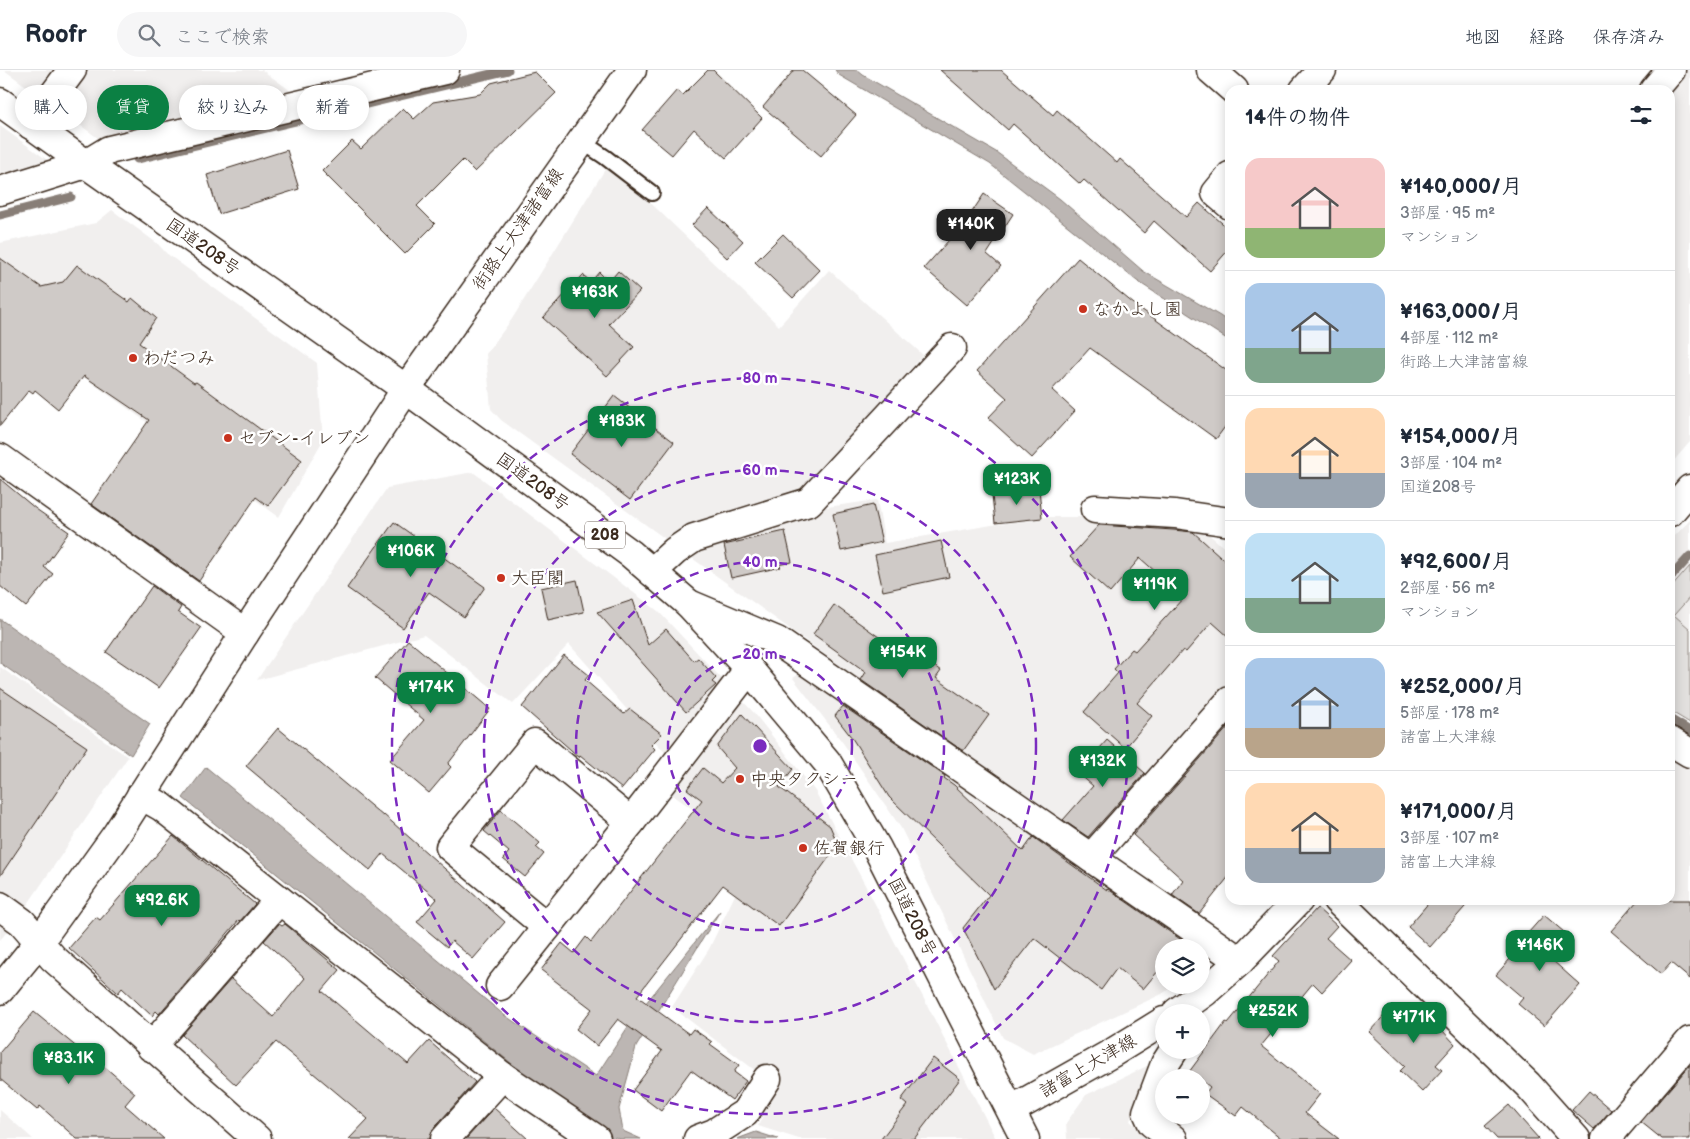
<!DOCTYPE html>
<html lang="ja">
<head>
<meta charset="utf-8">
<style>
	:root { --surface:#fff; --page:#f6f6f7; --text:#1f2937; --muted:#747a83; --line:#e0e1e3; --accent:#0b8043 }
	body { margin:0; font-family:"Balsamiq Sans","Klee One",sans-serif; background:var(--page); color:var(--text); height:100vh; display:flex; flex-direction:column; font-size:19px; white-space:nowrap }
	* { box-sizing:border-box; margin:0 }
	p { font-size:16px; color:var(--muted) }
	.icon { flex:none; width:28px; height:28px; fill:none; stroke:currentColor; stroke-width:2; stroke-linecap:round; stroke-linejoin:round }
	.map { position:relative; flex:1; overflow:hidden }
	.details { position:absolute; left:1225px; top:15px; width:450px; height:820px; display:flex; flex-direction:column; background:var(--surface); border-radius:15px; box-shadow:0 2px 12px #0003 }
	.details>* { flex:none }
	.banner { position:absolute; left:15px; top:15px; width:475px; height:45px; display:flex; gap:10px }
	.fabs { position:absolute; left:1155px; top:869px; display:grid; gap:10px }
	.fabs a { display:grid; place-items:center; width:55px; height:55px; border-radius:50%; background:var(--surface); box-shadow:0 2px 12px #0003; font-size:25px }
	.price { position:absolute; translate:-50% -42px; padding:0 11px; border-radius:10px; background:var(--accent); color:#fff; font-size:16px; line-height:32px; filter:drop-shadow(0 1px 2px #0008) }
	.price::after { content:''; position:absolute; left:50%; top:30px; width:15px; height:11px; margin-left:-8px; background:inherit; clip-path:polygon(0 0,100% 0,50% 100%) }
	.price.selected { background:#222; color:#fff }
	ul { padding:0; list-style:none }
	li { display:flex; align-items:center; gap:15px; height:125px; padding:0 20px }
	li+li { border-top:1px solid var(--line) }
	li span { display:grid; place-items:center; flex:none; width:140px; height:100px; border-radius:15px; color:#555 }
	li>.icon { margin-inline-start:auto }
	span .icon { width:60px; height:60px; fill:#fffc; stroke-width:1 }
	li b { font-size:21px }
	h2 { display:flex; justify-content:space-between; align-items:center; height:60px; padding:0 20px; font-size:21px }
	.pill { padding:0 18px; border-radius:22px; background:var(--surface); box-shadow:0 2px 12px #0003; font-size:18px; line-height:45px }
	.pill.selected { background:var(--accent); color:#fff }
	header { display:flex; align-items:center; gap:30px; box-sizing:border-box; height:70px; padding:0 25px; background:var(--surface); border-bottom:1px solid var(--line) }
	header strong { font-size:24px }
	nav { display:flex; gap:28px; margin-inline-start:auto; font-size:18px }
	.search { width:350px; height:45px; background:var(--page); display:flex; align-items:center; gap:12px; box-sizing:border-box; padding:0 18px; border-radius:28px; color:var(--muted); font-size:19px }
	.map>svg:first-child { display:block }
	.built { fill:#f1efee }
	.green { fill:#e2e0de; stroke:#8e857e }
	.water { fill:#bcb6b3; stroke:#887e77 }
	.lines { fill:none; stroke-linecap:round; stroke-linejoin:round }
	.stream { stroke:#887e77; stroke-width:9 }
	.building { fill:#cfcac7; stroke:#3b2a1e }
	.lane-casing { stroke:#3b2a1e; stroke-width:18 }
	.street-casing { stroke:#3b2a1e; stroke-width:31 }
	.secondary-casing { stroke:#3b2a1e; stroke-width:31 }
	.highway-casing { stroke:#3b2a1e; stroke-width:31 }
	.lane { stroke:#fff; stroke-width:14 }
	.street { stroke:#fff; stroke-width:28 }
	.secondary { stroke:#fff; stroke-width:28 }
	.highway { stroke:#fff; stroke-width:28 }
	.ring { fill:none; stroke:#7b2cbf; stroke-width:2.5; stroke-dasharray:9 6 }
	.poi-dot { fill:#c8321e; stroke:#fff; stroke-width:2 }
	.labels { text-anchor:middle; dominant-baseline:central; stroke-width:5; stroke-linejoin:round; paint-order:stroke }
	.shield { fill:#fff; stroke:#766a62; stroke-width:1 }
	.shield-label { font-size:16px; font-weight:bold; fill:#3b2a1e }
	.street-label { font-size:18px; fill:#3b2a1e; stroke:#fff }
	.poi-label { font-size:18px; fill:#3b2a1e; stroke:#fff; text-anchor:start }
	.centre { fill:#7b2cbf; stroke:#fff; stroke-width:2.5 }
	.ring-label { font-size:15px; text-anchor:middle; font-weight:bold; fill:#7b2cbf; stroke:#fff; stroke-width:5; stroke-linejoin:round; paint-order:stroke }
</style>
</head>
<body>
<header>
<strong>Roofr</strong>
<div class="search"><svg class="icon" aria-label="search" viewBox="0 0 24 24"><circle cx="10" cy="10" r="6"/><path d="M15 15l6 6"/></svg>ここで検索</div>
<nav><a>地図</a><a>経路</a><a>保存済み</a></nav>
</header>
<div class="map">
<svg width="1690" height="1069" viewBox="0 0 1690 1069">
	<rect width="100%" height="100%" fill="#fff"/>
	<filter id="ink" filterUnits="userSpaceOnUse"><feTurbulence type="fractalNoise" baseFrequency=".02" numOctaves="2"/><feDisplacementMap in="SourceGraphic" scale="10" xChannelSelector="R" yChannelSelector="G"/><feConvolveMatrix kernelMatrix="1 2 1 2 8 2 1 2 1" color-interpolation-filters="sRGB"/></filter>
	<g filter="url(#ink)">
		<g class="built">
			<path d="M4,0H262L313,37L120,84Z"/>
			<path d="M1680,0H1690V372L1670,395V20Z"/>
			<path d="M0,56L71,107L0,129Z"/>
			<path d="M609,93L779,256L829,200L923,285L836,383L813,439L877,430L885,473L992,455L1046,447H1095L1194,451L1230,483V617L1090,776L530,371L501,350L491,339L486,284L512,249Z"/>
			<path d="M112,140L158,174L166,183L317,293L323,370L279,447L0,247V173L96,153Z"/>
			<path d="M473,402L658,541L755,644L815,721L872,828L996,1069H799L758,1056L777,1017L672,937L709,879L755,783L667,721L683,703L569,574L513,634L424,565L257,610L387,418Z"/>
			<path d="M1690,450V653L1670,641V471Z"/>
			<path d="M0,597L128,687L17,850L0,870Z"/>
			<path d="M807,599L1218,880L1201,893V878H1164V915H1174L1162,924L1033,984L1003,968L901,758L843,673L793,608Z"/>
			<path d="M1670,677L1690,690V854L1670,830Z"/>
			<path d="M1149,995L1130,1051L1153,1069H1067L1066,1053L1086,1025Z"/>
			<path d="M0,1040L33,1069H0Z"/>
		</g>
		<path class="green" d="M1690,496V527L1674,545L1690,559V653L1670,641V519Z"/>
		<g class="water">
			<path d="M835,0H857L863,5L996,82L1060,129L1143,201L1220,246L1230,253V271L1137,211L990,94L839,5Z"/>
			<path d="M0,549L150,654L131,685L0,593Z"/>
			<path d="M206,697L504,945L596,1006L633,949L720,841L636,977L619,1039L623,1061L641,1069H619L615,1067L613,1069H567L576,1038L522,1002L183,728Z"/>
			<path d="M756,1062L778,1069H737Z"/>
		</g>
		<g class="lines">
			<g class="stream">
				<path d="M137,89L508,0"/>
				<path d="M0,145L71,127"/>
				<path d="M1670,508L1690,486"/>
				<path d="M1670,649L1690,661"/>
			</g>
		</g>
		<g class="building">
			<path d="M708,0H713L762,48L726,88L694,59L672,85L642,60L677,20L683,25Z"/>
			<path d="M794,0H802L856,45L821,86L763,37Z"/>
			<path d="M940,0H1001L1053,45L1057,40L1117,93L1120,89L1186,147L1199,133L1230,160V178L1210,201L1154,151L1144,163L1084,110L1080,114L1013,54L1008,60Z"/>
			<path d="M535,2L556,23L475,102L463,90L417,136L435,154L405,184L322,101L352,71L361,79L403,38L414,49L433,32L480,24L491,13Z"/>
			<path d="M287,80L299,119L219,144L207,105Z"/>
			<path d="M984,124L1013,144L987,184L1001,196L967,235L924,198L966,151Z"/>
			<path d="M708,138L743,171L727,188L692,155Z"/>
			<path d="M783,164L820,200L793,228L755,192Z"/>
			<path d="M0,188L41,217L63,212L77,195L129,232L132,228L156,248L139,273L194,313L196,312L302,390L268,436L256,427L199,511L91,434L149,350L84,306L58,339L35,320L33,323L29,320L0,356Z"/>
			<path d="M1078,188L1134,234L1230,303V350L1216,369L1090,278L1052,320L1075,341L1032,388L988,348L1007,328L977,301Z"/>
			<path d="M618,201L640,221L609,254L634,277L607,306L543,248L583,205L591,212L599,202L609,212Z"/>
			<path d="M614,326L674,372L630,430L570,384Z"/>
			<path d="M0,409L36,439L69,462L44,497L53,504L26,537L0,516Z"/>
			<path d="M1039,419L1042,448L995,453L992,425Z"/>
			<path d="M873,435L882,472L841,481L833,444Z"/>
			<path d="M394,452L485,517L464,547L429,522L403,558L347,518Z"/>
			<path d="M1099,455L1173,460L1193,462L1230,495V568L1212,552L1186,582L1183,580L1137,633L1152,646L1125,678L1084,642L1118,603L1114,599L1132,579L1135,581L1184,527L1140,488L1110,523L1070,487Z"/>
			<path d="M785,461L792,492L778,495L781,497L731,508L724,475Z"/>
			<path d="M941,471L949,507L883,521L875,485Z"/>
			<path d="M577,510L584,542L548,550L541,518Z"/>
			<path d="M152,516L181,537L178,542L201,558L159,618L106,582Z"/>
			<path d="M633,530L648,575L666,559L694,591L698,588L716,608L712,612L716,615L686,642L597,542Z"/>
			<path d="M834,535L907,587L912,580L941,601L936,608L989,645L963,681L861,610L866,602L813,564Z"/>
			<path d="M408,570L490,639L448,694L451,697L429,723L390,690L424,650L375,608Z"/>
			<path d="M564,585L589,605L585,610L624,644L630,639L662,664L651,675L655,679L622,719L580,685L579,687L522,637Z"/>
			<path d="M0,618L87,677L0,806Z"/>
			<path d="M843,636L945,706L944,708L954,715L1023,781L1033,767L1107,820L1108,819L1193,878H1164V894L1143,919L1117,898L1101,920L1034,868L994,919L963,858L989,825L889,727L852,668L835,646Z"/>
			<path d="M742,644L793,699L779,717L830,756L838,775L779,856L723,815L637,926L689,964L693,959L712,972L710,974L739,995L734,1002L746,1011L732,1030L691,1000L661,1041L633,1020L662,981L618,949L597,976L576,959L592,939L541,900L562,873L574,883L586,867L591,872L702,730L687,719L703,698L721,713L735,698L717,677Z"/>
			<path d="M1230,655V805L1199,844L1172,825L1183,810L1133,765Z"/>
			<path d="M278,658L383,746L384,745L505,852L473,889L452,871L447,877L417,852L437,829L383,784L370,800L246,696Z"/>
			<path d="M1107,670L1145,703L1088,767L1063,750L1093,716L1078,703Z"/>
			<path d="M501,740L540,773L536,777L544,784L525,807L503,789L509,782L484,761Z"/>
			<path d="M173,766L255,834L240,851L239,850L159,944L156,941L152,946L122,918L118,923L69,878L96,847L100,850Z"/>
			<path d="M1431,830H1471L1430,877L1408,857Z"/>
			<path d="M1638,830H1690V909L1671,893L1661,904L1611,861Z"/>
			<path d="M1317,838L1337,856L1326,868L1351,890L1322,922L1313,913L1261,976L1320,1024L1305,1043L1339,1069H1282L1243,1037L1236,1046L1205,1024L1210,1017L1201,1010V1008H1197L1189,1002L1226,952L1228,953L1279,891L1273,886Z"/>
			<path d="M1544,845L1571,868L1552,890L1580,915L1544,956L1518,934L1523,928L1496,905L1531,865L1528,863Z"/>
			<path d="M279,854L282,856L285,854L340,900L322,921L408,994L429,971L475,1012L433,1059L430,1069H349L368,1049L276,972L236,1015L182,965L231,909L273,947L305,908L264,871Z"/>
			<path d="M1416,936L1441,959L1455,974L1436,995L1442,1000L1422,1022L1400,1001L1405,996L1369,962L1392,937L1405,948Z"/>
			<path d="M34,942L96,993L98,991L135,1023L125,1035L164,1069H77L40,1036L37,1040L0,1009V982Z"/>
			<path d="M933,988L960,1009L914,1069H881L907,1035L901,1030Z"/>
			<path d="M1690,995V1069H1662L1641,1052Z"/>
			<path d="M1589,1021L1611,1040L1594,1059L1572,1040Z"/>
			<path d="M1509,1035L1522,1050L1539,1069H1497L1485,1056Z"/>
			<path d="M494,1038L528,1069H466Z"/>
		</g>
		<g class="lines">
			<g class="lane-casing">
				<path id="lane" d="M581,71L605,87L652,123"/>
			</g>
			<g class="street-casing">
				<g id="street">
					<path d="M1211,0L1234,20"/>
					<path d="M1304,20L1322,0"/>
					<path d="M1654,20L1671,0"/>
					<path d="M31,55L72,0"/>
					<path d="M1230,106L1216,123L1230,135"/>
					<path d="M0,121L86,94L109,80L445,0"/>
					<path d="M0,388L245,563"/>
					<path d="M1095,439L1175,444L1230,452"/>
					<path d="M652,502L675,481L694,468L809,432L952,278"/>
					<path d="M689,534L777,571L1240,891"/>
					<path d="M1670,671L1690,683"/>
					<path d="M141,725L162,737L502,1006L596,1069"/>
					<path d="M1091,788L1230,631"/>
					<path d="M1337,830L1528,1015L1576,1069"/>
					<path d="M0,836L22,852L53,888L257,1069"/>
					<path d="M547,857L450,777L535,673L631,752"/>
					<path d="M500,916L631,752L749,599"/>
					<path d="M151,977L279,830"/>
					<path d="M445,1069L502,1006"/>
					<path d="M698,1069L714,1063L745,1043L767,1009"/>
					<path d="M1173,1069L1152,1053L1147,1042L1165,994L1174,980"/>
					<path d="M1606,1069L1690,971"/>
				</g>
			</g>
			<g class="secondary-casing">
				<g id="secondary">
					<path d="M1670,442L1690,419"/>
					<path d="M0,920L39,872L116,765L245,563L406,319L632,0"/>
					<path d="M1177,942L1205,922L1240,891L1299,830"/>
					<path d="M1011,1040L1112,983L1164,951"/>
				</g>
			</g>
			<g class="highway-casing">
				<path id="highway" d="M0,32L86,94L406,319L631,484L689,534L749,599L827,692L877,778L1025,1069"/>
			</g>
			<use href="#lane" class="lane"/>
			<use href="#street" class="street"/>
			<use href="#secondary" class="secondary"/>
			<use href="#highway" class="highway"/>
		</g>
	</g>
	<g class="ring">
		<circle cx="760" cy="676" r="92"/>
		<circle cx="760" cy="676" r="184"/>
		<circle cx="760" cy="676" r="276"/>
		<circle cx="760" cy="676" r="368"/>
	</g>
	<g class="poi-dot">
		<circle cx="1083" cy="239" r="5"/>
		<circle cx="133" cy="288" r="5"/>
		<circle cx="228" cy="368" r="5"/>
		<circle cx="501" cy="508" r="5"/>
		<circle cx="740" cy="709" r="5"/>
		<circle cx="803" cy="778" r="5"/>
	</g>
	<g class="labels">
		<rect class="shield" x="585" y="451.5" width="40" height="27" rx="4"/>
		<g class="shield-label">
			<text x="605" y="465">208</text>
		</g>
		<g class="street-label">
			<text transform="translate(518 159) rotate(-55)">街路上大津諸富線</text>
			<text transform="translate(203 177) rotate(35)">国道208号</text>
			<text transform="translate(533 412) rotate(36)">国道208号</text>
			<text transform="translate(912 847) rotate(63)">国道208号</text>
			<text transform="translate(1088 996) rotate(-30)">諸富上大津線</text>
		</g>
		<g class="poi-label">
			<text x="1093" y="239">なかよし園</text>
			<text x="143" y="288">わだつみ</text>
			<text x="238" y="368">セブン-イレブン</text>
			<text x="511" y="508">大臣閣</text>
			<text x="750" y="709">中央タクシー</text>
			<text x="813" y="778">佐賀銀行</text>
		</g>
	</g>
	<circle cx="760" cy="676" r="8" class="centre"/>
	<g class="ring-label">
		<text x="760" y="313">80 m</text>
		<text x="760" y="405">60 m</text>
		<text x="760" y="497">40 m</text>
		<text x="760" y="589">20 m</text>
	</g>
</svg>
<div class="fabs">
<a><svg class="icon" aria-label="layers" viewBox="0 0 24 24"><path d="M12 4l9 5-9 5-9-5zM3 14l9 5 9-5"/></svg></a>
<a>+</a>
<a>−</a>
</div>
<b class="price selected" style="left:971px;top:181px">¥140K</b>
<b class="price" style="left:595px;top:249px">¥163K</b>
<b class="price" style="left:622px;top:378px">¥183K</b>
<b class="price" style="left:1017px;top:436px">¥123K</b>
<b class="price" style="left:411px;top:508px">¥106K</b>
<b class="price" style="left:1155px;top:541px">¥119K</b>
<b class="price" style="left:903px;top:609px">¥154K</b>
<b class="price" style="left:431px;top:644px">¥174K</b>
<b class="price" style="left:1103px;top:718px">¥132K</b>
<b class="price" style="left:162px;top:857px">¥92.6K</b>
<b class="price" style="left:1540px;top:902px">¥146K</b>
<b class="price" style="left:1273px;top:968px">¥252K</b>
<b class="price" style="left:1414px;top:974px">¥171K</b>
<b class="price" style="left:69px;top:1015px">¥83.1K</b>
<div class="banner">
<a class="pill">購入</a>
<a class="pill selected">賃貸</a>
<a class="pill">絞り込み</a>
<a class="pill">新着</a>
</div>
<section class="details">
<h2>14件の物件<svg class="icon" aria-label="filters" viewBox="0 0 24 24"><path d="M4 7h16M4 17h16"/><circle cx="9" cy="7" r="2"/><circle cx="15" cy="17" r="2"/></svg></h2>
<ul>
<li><span style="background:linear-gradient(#f6c9c9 70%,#8fb573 0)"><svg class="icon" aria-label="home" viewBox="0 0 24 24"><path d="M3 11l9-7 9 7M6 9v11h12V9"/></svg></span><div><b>¥140,000/月</b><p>3部屋 · 95 m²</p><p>マンション</p></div></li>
<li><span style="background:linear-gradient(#a9c7e8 65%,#7fa58c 0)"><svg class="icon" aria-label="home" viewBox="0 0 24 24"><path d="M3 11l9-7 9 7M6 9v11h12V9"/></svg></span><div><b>¥163,000/月</b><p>4部屋 · 112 m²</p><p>街路上大津諸富線</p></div></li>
<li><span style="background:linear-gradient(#ffd9b3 65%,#9aa5b1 0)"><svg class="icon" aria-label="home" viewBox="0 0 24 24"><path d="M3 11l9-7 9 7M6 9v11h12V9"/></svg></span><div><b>¥154,000/月</b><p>3部屋 · 104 m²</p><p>国道208号</p></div></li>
<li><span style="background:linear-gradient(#bfe0f5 65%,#7fa58c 0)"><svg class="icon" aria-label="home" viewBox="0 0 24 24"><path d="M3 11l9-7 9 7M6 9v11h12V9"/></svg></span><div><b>¥92,600/月</b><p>2部屋 · 56 m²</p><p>マンション</p></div></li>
<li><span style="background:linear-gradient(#a9c7e8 70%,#b9a48a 0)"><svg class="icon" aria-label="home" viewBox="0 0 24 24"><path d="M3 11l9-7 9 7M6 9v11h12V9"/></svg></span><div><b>¥252,000/月</b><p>5部屋 · 178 m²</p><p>諸富上大津線</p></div></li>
<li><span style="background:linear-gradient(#ffd9b3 65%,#9aa5b1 0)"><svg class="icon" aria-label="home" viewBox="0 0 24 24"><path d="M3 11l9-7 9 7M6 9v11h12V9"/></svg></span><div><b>¥171,000/月</b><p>3部屋 · 107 m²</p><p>諸富上大津線</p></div></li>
</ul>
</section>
</div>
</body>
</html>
